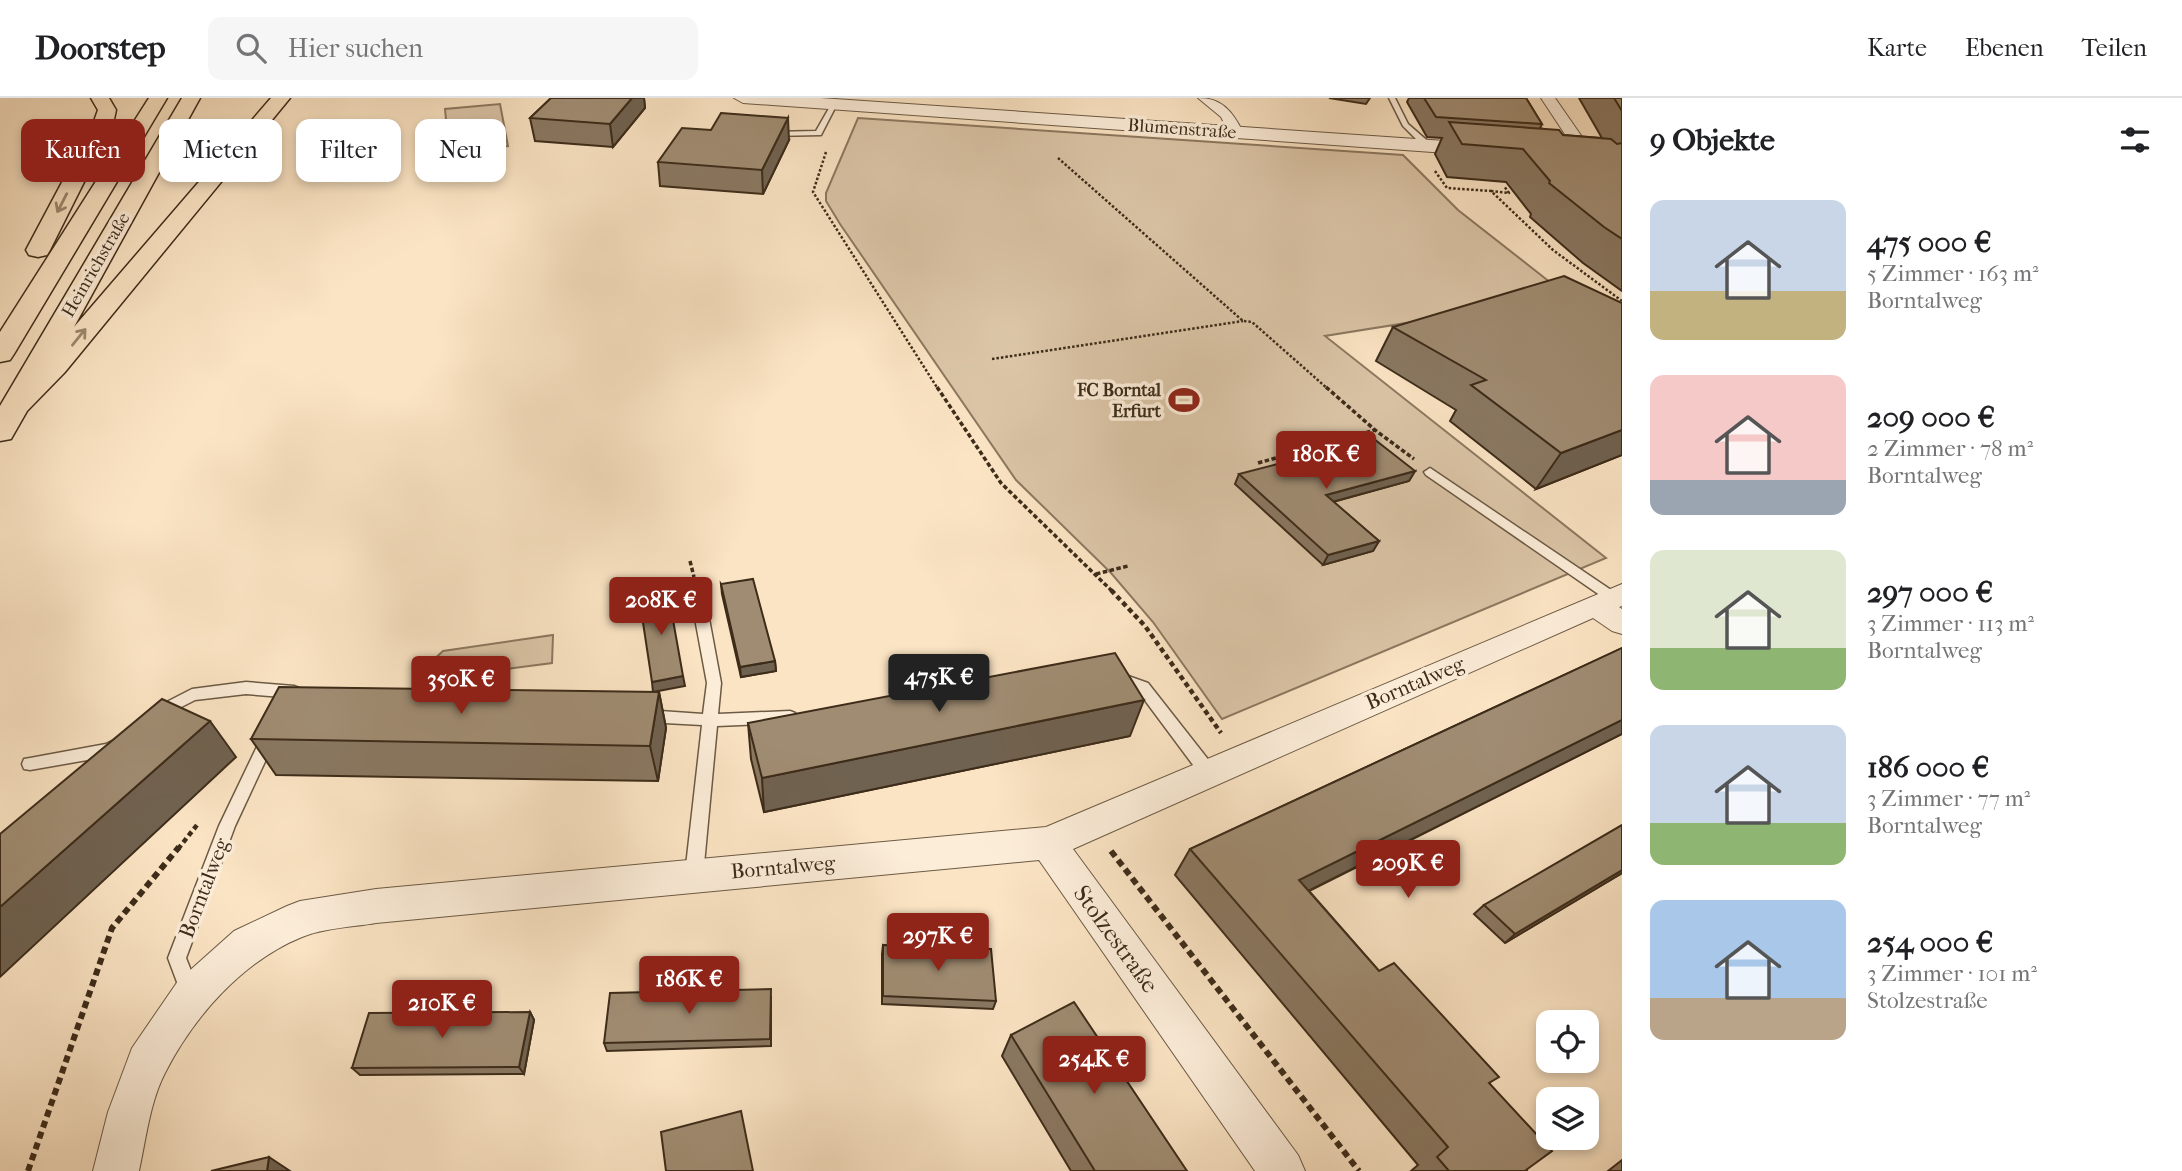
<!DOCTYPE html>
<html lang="de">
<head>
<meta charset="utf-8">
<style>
	:root { --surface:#fff; --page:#f6f6f6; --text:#202124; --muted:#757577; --line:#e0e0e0; --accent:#8f2418 }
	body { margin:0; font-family:"IM FELL French Canon",serif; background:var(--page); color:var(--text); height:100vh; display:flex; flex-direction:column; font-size:26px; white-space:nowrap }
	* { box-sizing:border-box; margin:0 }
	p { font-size:23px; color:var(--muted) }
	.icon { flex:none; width:38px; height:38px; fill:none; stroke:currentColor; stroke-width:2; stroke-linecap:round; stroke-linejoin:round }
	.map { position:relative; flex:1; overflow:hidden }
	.drawer { display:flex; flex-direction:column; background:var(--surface); width:560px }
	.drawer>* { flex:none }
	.top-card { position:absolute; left:21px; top:21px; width:665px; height:63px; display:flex; gap:14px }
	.tools { position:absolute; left:1536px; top:912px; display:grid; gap:14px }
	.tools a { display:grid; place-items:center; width:63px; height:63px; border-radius:14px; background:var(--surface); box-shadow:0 4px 10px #0003; font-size:35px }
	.price { position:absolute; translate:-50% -60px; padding:0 16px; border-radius:7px; background:var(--accent); color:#fff; font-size:23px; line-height:46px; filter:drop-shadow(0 2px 4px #0008) }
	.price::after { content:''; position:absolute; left:50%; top:42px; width:21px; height:16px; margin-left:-10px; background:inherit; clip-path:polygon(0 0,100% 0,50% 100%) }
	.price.on { background:#222; color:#fff }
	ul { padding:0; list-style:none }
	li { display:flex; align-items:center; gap:21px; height:175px; padding:0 28px }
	li span { display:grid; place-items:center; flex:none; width:196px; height:140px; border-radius:14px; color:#555 }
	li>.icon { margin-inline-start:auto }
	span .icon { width:84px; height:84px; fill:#fffc; stroke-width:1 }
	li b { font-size:30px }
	h2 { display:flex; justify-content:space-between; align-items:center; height:84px; padding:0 28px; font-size:30px }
	.chip { padding:0 24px; border-radius:14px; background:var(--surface); box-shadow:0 4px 10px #0003; font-size:24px; line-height:63px }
	.chip.on { background:var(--accent); color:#fff }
	header { display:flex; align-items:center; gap:42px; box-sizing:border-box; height:98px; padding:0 35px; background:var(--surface); border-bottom:2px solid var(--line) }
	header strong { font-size:33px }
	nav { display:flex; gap:38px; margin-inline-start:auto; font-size:24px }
	.search { width:490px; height:63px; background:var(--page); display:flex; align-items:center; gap:18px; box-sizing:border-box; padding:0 24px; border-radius:14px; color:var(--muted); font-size:26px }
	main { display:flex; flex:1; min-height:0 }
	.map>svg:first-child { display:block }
	.green { fill:#dbc5a7; stroke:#8c7860; stroke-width:2 }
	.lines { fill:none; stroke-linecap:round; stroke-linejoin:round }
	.service-casing { stroke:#6c5a44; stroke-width:3 }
	.minor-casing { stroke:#6c5a44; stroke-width:2 }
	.tertiary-casing { stroke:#6c5a44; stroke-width:2 }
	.trunk-casing { stroke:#3d2c1a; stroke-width:3 }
	.path-far3 { stroke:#3d2c1a; stroke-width:2.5; stroke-dasharray:2.5 2; stroke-linecap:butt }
	.path-far2 { stroke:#3d2c1a; stroke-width:3.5; stroke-dasharray:4.5 2.5; stroke-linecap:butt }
	.path-far1 { stroke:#3d2c1a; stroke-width:4.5; stroke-dasharray:5 3.5; stroke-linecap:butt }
	.path { stroke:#3d2c1a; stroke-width:6; stroke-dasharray:7 4.5; stroke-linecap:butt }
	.service { fill:#fcedd9; fill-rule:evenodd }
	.minor { fill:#fcedd9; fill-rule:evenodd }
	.tertiary { fill:#fcedd9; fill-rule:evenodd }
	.trunk { fill:#fbe4c4; fill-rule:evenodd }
	.wall { fill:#8a7862; stroke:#3d2c1a; stroke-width:2 }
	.shaded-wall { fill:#706250; stroke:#3d2c1a; stroke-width:2 }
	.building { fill:#a08c72; stroke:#3d2c1a; stroke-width:2 }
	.oneway { stroke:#9c886f }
	.labels { text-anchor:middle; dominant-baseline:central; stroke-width:7; stroke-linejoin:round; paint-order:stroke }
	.far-street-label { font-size:18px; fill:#3d2c1a; stroke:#fcedd9 }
	.far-poi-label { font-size:18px; font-weight:bold; fill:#3d2c1a; stroke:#fcedd9; text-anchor:end }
	.street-label { font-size:21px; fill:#3d2c1a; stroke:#fcedd9 }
	.near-street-label { font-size:24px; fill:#3d2c1a; stroke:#fcedd9 }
</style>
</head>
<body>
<header>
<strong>Doorstep</strong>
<div class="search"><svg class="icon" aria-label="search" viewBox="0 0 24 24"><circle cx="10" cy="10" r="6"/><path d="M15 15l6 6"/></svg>Hier suchen</div>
<nav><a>Karte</a><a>Ebenen</a><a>Teilen</a></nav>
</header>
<main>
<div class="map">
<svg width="1622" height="1073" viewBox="0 0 1622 1073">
	<rect width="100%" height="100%" fill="#fbe4c4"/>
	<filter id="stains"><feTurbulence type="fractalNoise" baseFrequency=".00286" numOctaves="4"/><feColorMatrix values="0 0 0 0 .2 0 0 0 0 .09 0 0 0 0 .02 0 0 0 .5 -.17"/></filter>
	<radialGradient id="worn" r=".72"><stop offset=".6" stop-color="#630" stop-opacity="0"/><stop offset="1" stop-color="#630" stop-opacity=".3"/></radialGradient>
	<g class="green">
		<path d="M500,6L508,48L449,54L445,11Z"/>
		<path d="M858,20L1403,57L1458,112L1569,199L1325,238L1606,460L1222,621L1153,524L1111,475L1016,382L840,126L826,103V95Z"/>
		<path d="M553,537L552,565L435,580L428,567L443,553Z"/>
	</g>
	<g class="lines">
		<g class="service-casing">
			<g id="service">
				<path d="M1389,0H1395L1408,26L1431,46V50H1425L1403,28Z"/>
				<path d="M832,5L837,6L821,37L772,38L768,36L772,34L816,33Z"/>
				<path d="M1430,370L1617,496L1619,499L1617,502H1607L1426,377L1424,374Z"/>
				<path d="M698,494L705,499L721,585L718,616L790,613L795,615L798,619L795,623L790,625L717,628L703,777L700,783L694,785L688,783L685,777L702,627L646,624L641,622L638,618L641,614L646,612L703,616L707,585L691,499Z"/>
				<path d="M1117,574L1148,585L1214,669L1216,674L1214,679L1208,681L1202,679L1138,593L1112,584L1110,580L1112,576Z"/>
				<path d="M246,584L294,588L299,590L301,594L299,598L294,600L246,596L195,602L158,621L153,619L150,615L153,611L192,591Z"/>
				<path d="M268,634L273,636L276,640L235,728L186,860L199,893L197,900L190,902L183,900L168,860L219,728L263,636Z"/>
				<path d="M114,642L119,644L122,648L116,656L110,658L30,672L24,671L22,666L24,661L30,660L106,646Z"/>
			</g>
		</g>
		<g class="minor-casing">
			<g id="minor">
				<path d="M1198,0C1222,0 1232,13 1243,34L1240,37H1230L1221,19Z"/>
				<path d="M1541,0H1555L1596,59L1594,62H1582Z"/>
				<path d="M1622,486V508L1619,509L1622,511V536L1612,533L1593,520L1073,751L1298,1057L1305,1073H1255L1039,762L376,825C353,829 324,830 302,839C243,863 194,918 165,975C150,1004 146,1041 139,1073H93L108,1014L132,950L178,883L234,833L287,808L300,803L376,791L1046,729Z"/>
			</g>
		</g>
		<g class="tertiary-casing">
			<path id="tertiary" d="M734,0H820L1489,46L1499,52L1489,58L743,5Z"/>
		</g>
		<g class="trunk-casing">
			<g id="trunk">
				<path d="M91,0H109L116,12L113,26L50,152L47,157L38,159L29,157L26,152L93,26L98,12Z"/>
				<path d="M149,0H167L14,256L10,262L0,264V234Z"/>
				<path d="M182,0H200L74,229L271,0H290L65,274L27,313L11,341L0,343V308Z"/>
			</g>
		</g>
		<g class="path-far3">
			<path d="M826,54L813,94L938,291"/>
			<path d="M1058,60L1243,223L1252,224L1328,291"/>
			<path d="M1435,73L1447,90L1491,93L1553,152L1622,203"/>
			<path d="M1491,93L1509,95L1504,88"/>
			<path d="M992,261L1243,223"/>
		</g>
		<g class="path-far2">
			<path d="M937,289L1001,385L1113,494"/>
			<path d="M1326,289L1375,332L1414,361"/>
			<path d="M1258,365L1375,332"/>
			<path d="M690,463L694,479"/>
			<path d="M1096,476L1128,468"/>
		</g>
		<g class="path-far1">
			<path d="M1111,492L1145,528L1221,635"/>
			<path d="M178,751L197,727"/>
		</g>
		<g class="path">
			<path d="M1111,753L1359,1073"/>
			<path d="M28,1073L112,830L179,749"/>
		</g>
		<use href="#service" class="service"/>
		<use href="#minor" class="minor"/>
		<use href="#tertiary" class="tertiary"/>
		<use href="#trunk" class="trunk"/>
	</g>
	<g class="wall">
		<path d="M551,0H644L645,10L613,49L535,43L530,20Z"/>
		<path d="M1329,0H1370L1366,6Z"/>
		<path d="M1409,0H1526L1542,26L1540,30L1563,37L1602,40L1579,0H1622V193L1583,165L1530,119L1531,116L1506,84L1447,79L1435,56L1442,40L1427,39L1407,4Z"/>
		<path d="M789,42L763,96L660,88L658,64Z"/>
		<path d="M1393,229L1622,357L1536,391L1450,323L1456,312L1376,263Z"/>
		<path d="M1415,373L1409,383L1333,404L1379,443L1373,453L1323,467L1235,386L1239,376Z"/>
		<path d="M721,486L775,563L776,573L741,579L722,496Z"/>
		<path d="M1622,550V636L1309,793L1379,873L1490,986L1527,1073H1411L1418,1067L1175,777L1190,751Z"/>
		<path d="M659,594L666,630L658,683L276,677L251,641Z"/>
		<path d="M748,625L1130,638L764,714L751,661Z"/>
		<path d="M1622,775L1505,845L1474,816L1484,807Z"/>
		<path d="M883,847L996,903L993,911L882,906V856Z"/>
		<path d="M771,899V948L607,953L604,945Z"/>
		<path d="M530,914L534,922L524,976L360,977L352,970Z"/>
		<path d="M1011,937L1187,1073H1071L1002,958Z"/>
		<path d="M1622,1062V1073H1608Z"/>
	</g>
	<g class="shaded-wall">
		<path d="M632,0H644L645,10L613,49L610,26Z"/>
		<path d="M788,20L789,42L763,96L762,72Z"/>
		<path d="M1622,332V357L1536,391L1561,355Z"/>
		<path d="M1415,373L1409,383L1321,407L1326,397Z"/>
		<path d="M1379,443L1373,453L1323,467L1328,457Z"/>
		<path d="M775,563L776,573L741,579L740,569Z"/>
		<path d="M683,578L685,588L653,594L652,584Z"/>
		<path d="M659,594L666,630L658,683L650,648Z"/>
		<path d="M1144,602L1130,638L764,714L762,680Z"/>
		<path d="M1622,622V636L1280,807L1299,782Z"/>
		<path d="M210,623L236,659L0,879V809Z"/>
		<path d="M1622,772V775L1505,845L1515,836Z"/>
		<path d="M530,914L534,922L524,976L519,969Z"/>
		<path d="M269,1059L290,1073H267Z"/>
	</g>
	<g class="building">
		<path d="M551,0H632L610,26L530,20Z"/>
		<path d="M1424,0H1526L1542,26L1436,19Z"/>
		<path d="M1614,0H1622V13Z"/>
		<path d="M721,15L788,20L762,72L658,64L682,30L711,32Z"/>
		<path d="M1449,24L1559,32L1563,37L1611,41L1617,46L1622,45V141L1604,129L1549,85L1550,83L1523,51L1462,46Z"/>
		<path d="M1564,178L1622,205V332L1561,355L1471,287L1486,282L1393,229Z"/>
		<path d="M1374,341L1415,373L1326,397L1379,443L1328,457L1239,376Z"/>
		<path d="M753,481L775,563L740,569L721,486Z"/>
		<path d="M668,494L683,578L652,584L639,498Z"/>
		<path d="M1622,550V622L1299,782L1379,873L1394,865L1499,979L1489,985L1552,1053L1526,1072L1527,1073H1449L1437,1059L1448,1049L1190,751Z"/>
		<path d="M1115,555L1144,602L762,680L748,625Z"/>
		<path d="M279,589L659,594L650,648L251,641Z"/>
		<path d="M162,601L210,623L0,809V736Z"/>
		<path d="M1622,727V772L1515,836L1484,807Z"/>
		<path d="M883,847L991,851L996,903L883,898Z"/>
		<path d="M771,891L770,941L604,945L610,895Z"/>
		<path d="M1074,904L1187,1073H1095L1011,937Z"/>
		<path d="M530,914L519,969L352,970L369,915Z"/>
		<path d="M741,1013L753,1073H666L661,1034Z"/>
		<path d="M269,1059L267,1073H211Z"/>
	</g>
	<defs><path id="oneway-shaft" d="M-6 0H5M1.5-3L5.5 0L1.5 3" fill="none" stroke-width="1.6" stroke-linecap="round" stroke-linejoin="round" transform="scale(1.75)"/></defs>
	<g class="oneway">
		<use href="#oneway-shaft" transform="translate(62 105) rotate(117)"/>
		<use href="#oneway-shaft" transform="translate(79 239) rotate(-51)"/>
	</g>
	<defs>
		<g id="stadium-bare" transform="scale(2.415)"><path d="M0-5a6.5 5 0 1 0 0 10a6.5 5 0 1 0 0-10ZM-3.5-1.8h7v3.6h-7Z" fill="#8f2418" stroke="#fcedd9" stroke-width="2.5" paint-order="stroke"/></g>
	</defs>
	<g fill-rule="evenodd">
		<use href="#stadium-bare" x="1184" y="302"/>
	</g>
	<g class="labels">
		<g class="far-street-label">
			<text transform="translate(1182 31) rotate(4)">Blumenstraße</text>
			<text transform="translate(96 167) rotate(-60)">Heinrichstraße</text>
		</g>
		<g class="far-poi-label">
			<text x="1161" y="292">FC Borntal<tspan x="1161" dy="21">Erfurt</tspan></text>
		</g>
		<g class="street-label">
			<text transform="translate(1415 585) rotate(-23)">Borntalweg</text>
			<text transform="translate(783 769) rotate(-5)">Borntalweg</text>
			<text transform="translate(204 790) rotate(-69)">Borntalweg</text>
		</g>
		<g class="near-street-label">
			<text transform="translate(1116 841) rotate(54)">Stolzestraße</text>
		</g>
	</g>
	<rect width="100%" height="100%" filter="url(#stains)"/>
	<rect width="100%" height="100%" fill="url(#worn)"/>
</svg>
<div class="tools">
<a><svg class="icon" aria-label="locate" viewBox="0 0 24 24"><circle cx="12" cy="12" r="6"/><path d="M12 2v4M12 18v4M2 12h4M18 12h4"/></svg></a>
<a><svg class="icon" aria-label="layers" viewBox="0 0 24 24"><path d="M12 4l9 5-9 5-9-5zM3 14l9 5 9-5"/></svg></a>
</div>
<b class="price" style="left:1326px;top:393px">180K €</b>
<b class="price" style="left:661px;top:539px">208K €</b>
<b class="price on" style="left:939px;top:616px">475K €</b>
<b class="price" style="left:461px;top:618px">350K €</b>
<b class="price" style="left:1408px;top:802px">209K €</b>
<b class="price" style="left:938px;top:875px">297K €</b>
<b class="price" style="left:689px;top:918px">186K €</b>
<b class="price" style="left:442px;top:942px">210K €</b>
<b class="price" style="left:1094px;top:998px">254K €</b>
<div class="top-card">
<a class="chip on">Kaufen</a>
<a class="chip">Mieten</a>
<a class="chip">Filter</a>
<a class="chip">Neu</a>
</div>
</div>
<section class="drawer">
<h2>9 Objekte<svg class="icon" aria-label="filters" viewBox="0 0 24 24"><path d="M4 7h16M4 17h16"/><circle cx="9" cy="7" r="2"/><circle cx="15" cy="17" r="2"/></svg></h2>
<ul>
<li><span style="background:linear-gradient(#c9d6e8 65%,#c2b280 0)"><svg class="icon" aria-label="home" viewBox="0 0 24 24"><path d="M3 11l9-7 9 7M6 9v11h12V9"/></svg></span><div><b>475 000 €</b><p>5 Zimmer · 163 m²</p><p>Borntalweg</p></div></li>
<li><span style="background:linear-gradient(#f6c9c9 75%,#9aa5b1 0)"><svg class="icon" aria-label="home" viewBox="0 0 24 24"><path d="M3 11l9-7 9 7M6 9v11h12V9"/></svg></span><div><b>209 000 €</b><p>2 Zimmer · 78 m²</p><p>Borntalweg</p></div></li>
<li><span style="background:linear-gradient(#dfe7d0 70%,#8fb573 0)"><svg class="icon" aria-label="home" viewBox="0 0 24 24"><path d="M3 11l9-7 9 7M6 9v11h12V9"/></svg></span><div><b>297 000 €</b><p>3 Zimmer · 113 m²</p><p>Borntalweg</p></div></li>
<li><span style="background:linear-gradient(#c9d6e8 70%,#8fb573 0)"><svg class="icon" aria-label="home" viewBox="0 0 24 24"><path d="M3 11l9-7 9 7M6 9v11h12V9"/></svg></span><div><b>186 000 €</b><p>3 Zimmer · 77 m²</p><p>Borntalweg</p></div></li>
<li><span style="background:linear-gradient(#a9c7e8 70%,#b9a48a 0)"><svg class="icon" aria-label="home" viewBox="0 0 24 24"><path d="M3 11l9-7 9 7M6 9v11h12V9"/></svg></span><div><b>254 000 €</b><p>3 Zimmer · 101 m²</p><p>Stolzestraße</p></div></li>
</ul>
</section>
</main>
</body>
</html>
